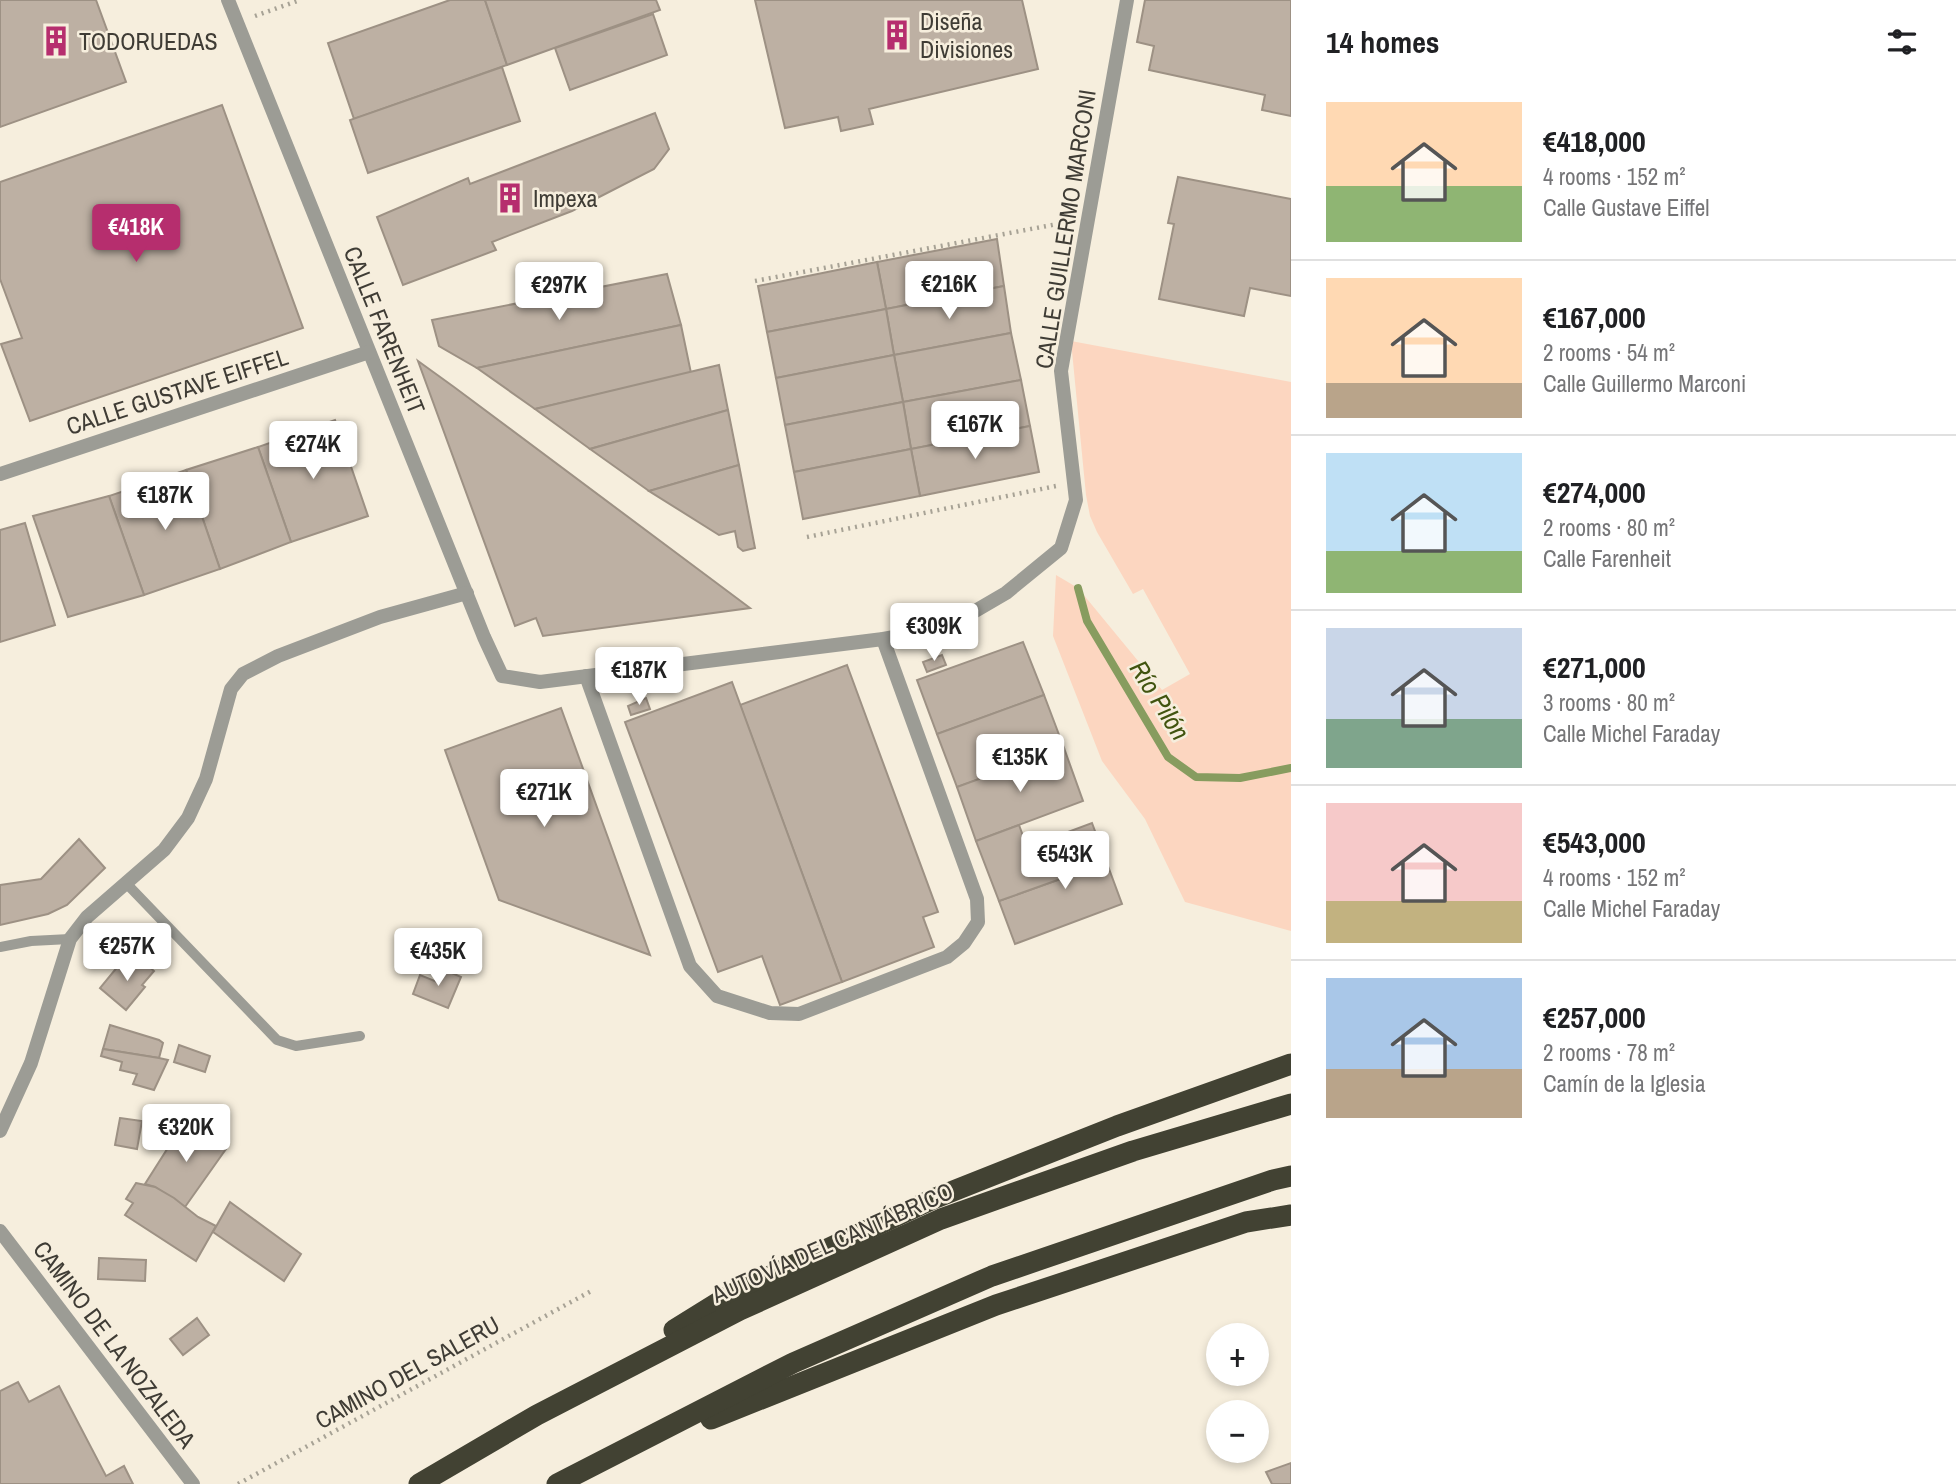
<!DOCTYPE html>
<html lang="en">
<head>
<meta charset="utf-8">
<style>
	:root { --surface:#fff; --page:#f2f2f2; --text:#202124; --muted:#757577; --line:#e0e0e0; --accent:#b62e6e }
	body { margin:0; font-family:"Archivo Narrow",sans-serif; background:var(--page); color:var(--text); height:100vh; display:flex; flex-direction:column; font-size:26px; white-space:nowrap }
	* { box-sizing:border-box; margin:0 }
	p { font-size:23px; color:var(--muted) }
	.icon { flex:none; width:38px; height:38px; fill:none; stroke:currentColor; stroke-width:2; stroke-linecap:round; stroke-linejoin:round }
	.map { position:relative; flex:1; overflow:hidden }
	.panel { display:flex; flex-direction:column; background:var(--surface); width:665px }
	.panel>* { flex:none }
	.controls { position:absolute; left:1206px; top:1323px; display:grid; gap:14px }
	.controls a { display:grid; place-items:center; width:63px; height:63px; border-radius:50%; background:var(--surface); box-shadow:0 4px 10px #0003; font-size:35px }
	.price { position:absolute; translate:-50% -60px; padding:0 16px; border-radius:7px; background:#fff; color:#222; font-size:23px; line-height:46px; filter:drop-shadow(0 2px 4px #0008) }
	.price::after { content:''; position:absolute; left:50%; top:42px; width:21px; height:16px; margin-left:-10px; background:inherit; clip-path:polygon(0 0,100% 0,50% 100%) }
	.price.active { background:var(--accent); color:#fff }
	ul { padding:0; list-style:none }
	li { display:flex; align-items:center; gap:21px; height:175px; padding:0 35px }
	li+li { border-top:2px solid var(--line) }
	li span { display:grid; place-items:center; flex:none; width:196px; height:140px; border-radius:0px; color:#555 }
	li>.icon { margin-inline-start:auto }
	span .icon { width:84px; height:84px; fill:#fffc; stroke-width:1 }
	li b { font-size:30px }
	h2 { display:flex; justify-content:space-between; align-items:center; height:84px; padding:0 35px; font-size:30px }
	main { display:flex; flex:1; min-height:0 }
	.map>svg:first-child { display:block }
	.green { fill:#fcd6c0 }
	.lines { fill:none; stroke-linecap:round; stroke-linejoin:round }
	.stream { stroke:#879c5f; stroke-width:8 }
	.building { fill:#bdb0a3; stroke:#9d9184; stroke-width:2 }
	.path { stroke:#a7a295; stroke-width:4.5; stroke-dasharray:2 5; stroke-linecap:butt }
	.service { stroke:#9c9c95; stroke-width:10 }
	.minor { stroke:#9c9c95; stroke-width:14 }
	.motorway { stroke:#424233; stroke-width:21 }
	.labels { text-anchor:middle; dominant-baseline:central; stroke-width:5; stroke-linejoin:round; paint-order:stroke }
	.poi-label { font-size:24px; fill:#3f3c35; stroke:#f6eedd; text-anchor:start }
	.street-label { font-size:24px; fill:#3f3c35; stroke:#f6eedd }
	.water-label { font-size:26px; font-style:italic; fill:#41540f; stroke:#f6eedd }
</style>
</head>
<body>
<main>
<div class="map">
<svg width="1291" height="1484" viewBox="0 0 1291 1484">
	<rect width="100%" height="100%" fill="#f6eedd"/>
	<path class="green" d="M1071,341L1291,382V931L1185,902L1145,819L1102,761L1053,636L1056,575L1078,588L1162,690L1190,674L1143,589L1133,594L1097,532L1090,516L1086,495Z"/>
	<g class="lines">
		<path class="stream" d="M1078,588L1087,621L1168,757L1196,777L1240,778L1291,768"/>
	</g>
	<g class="building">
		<path d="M0,0H96L126,82L0,127Z"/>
		<path d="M450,0H485L507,65L354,119L328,43Z"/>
		<path d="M485,0H656L660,10L507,65Z"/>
		<path d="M755,0H1022L1038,69L869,109L873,124L841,131L838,117L785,128Z"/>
		<path d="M1145,0H1291V116L1262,110L1265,95L1149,70L1154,46L1137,42Z"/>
		<path d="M653,14L667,55L570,90L555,48Z"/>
		<path d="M502,67L520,121L368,173L350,120Z"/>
		<path d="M222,105L303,328L30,421L1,344L22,338L0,279V182Z"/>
		<path d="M655,113L669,149L654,169L572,211L492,242L496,250L403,285L377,217L468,178L470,184Z"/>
		<path d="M1178,177L1291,199V296L1250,288L1244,316L1159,299L1174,224L1168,223Z"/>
		<path d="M997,239L1004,286L886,309L877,262Z"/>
		<path d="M877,262L886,309L767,332L758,286Z"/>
		<path d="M667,274L681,325L477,368L439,346L432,320Z"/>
		<path d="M1004,286L1011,333L894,355L886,309Z"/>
		<path d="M886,309L894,355L776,378L767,332Z"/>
		<path d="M681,325L691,373L535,409L477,368Z"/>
		<path d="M1011,333L1021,380L903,402L894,355Z"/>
		<path d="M894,355L903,402L785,425L776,378Z"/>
		<path d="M418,361L454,387L750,608L543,636L536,618L515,626Z"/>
		<path d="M719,365L728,410L590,449L535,409Z"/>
		<path d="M1021,380L1030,426L911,449L903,402Z"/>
		<path d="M903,402L911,449L794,472L785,425Z"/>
		<path d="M728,410L739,465L649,491L590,449Z"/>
		<path d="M335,420L368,516L291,542L258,447Z"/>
		<path d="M1030,426L1039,472L920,496L911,449Z"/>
		<path d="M258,447L291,542L220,569L186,470Z"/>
		<path d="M911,449L920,496L803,519L794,472Z"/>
		<path d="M739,465L755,548L743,551L738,547L735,531L719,535L649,491Z"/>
		<path d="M186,470L220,569L144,595L109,496Z"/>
		<path d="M109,496L144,595L68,617L33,516Z"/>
		<path d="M25,523L55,625L0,642V530Z"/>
		<path d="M1023,642L1044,695L937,734L917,680Z"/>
		<path d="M942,655L946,665L927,672L923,662Z"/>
		<path d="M847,665L938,912L923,917L934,947L842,982L740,705Z"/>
		<path d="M732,682L842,982L780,1005L762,956L718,972L625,722Z"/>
		<path d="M1044,695L1064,748L957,787L937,734Z"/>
		<path d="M646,698L650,709L631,715L628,706Z"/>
		<path d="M561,708L611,846L650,955L499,900L445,750Z"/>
		<path d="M1064,748L1083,801L976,841L957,787Z"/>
		<path d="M1092,823L1122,904L1015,944L999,901L1069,876L1060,853L1071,849L1065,833Z"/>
		<path d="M1019,825L1033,863L1060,853L1069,876L999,901L976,841Z"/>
		<path d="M79,839L105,868L67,905L48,914L0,925V885L41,879Z"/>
		<path d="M138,957L154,971L142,985L145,987L126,1010L100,988L119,965L126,971Z"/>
		<path d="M443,969L461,977L448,1008L413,994L420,975L437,982Z"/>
		<path d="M110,1025L159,1040L163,1043L159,1058L103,1049Z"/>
		<path d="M179,1045L210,1056L205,1072L174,1062Z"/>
		<path d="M103,1049L159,1058L168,1060L154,1090L133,1084L137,1074L120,1070L122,1062L101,1056Z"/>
		<path d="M120,1118L142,1121L137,1149L115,1145Z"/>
		<path d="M185,1121L226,1149L185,1207L155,1187L145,1184Z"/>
		<path d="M136,1183L155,1187L174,1198L198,1217L216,1226L196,1261L125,1215L133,1203L126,1199Z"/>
		<path d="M230,1202L301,1254L284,1281L213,1232Z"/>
		<path d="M99,1258L146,1260L145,1281L98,1279Z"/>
		<path d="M197,1318L209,1335L183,1355L170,1339Z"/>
		<path d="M18,1382L29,1402L59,1386L106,1476L124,1466L133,1484H0V1391Z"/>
		<path d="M1291,1463V1484H1272L1266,1472Z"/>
	</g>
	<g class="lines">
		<g class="path">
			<path d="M255,16L300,0"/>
			<path d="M755,281L1068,222"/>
			<path d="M807,537L1056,486"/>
			<path d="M238,1484L593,1290"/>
		</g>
		<g class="service">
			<path d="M125,882L277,1040L296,1046L360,1036"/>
			<path d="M0,947L31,941L70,939"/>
		</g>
		<g class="minor">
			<path d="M228,0L484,637L502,676L540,682L883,639L946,628L1006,593L1061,548L1076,500L1061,371L1127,0"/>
			<path d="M0,474L369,352"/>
			<path d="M586,676L690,966L717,996L770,1013L799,1014L947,957L964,943L978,922L977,899L883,639"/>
			<path d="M0,1131L31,1063L70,939L87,917L164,850L188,818L206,779L231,689L243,674L278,656L380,617L467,593"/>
			<path d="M0,1231L193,1484"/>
		</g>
		<g class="motorway">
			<path d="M674,1330L732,1294L933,1199L1117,1126L1291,1064"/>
			<path d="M711,1419L996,1305L1246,1222L1291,1215"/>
			<path d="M419,1484L537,1415L740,1310L941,1219L1133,1151L1291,1104"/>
			<path d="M557,1484L793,1363L992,1276L1273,1180L1291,1176"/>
		</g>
	</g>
	<defs>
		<g id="building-bare" transform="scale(2.415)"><path d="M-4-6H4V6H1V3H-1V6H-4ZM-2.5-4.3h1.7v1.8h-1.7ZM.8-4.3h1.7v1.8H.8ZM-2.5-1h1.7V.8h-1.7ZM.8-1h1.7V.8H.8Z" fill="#b62e6e" stroke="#f6eedd" stroke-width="2.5" paint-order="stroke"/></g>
	</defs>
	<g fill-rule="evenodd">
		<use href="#building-bare" x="897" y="35"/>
		<use href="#building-bare" x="56" y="41"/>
		<use href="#building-bare" x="510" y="198"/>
	</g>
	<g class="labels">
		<g class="poi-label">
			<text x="920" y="21">Diseña<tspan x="920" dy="28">Divisiones</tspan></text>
			<text x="79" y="41">TODORUEDAS</text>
			<text x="533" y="198">Impexa</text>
		</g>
		<g class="street-label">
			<text transform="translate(1065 229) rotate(-81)">CALLE GUILLERMO MARCONI</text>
			<text transform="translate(385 330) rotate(68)">CALLE FARENHEIT</text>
			<text transform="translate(177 391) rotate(-18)">CALLE GUSTAVE EIFFEL</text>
			<text transform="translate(832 1242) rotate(-24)">AUTOVÍA DEL CANTÁBRICO</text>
			<text transform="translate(115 1344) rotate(53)">CAMINO DE LA NOZALEDA</text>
			<text transform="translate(407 1372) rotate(-29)">CAMINO DEL SALERU</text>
		</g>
		<g class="water-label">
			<text transform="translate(1160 700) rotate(58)">Río Pilón</text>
		</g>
	</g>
</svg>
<div class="controls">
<a>+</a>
<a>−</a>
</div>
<b class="price active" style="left:136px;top:264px">€418K</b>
<b class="price" style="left:949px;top:321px">€216K</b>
<b class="price" style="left:559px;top:322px">€297K</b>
<b class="price" style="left:975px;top:461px">€167K</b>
<b class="price" style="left:313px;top:481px">€274K</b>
<b class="price" style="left:165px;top:532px">€187K</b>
<b class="price" style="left:934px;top:663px">€309K</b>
<b class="price" style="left:639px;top:707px">€187K</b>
<b class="price" style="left:1020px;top:794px">€135K</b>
<b class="price" style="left:544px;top:829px">€271K</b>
<b class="price" style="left:1065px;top:891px">€543K</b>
<b class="price" style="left:127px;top:983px">€257K</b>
<b class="price" style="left:438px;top:988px">€435K</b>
<b class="price" style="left:186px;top:1164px">€320K</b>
</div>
<section class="panel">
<h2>14 homes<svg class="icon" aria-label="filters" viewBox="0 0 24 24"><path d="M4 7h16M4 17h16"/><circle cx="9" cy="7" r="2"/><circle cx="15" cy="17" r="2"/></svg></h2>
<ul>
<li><span style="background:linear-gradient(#ffd9b3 60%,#8fb573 0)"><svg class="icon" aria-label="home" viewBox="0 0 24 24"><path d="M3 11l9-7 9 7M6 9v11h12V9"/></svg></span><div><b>€418,000</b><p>4 rooms · 152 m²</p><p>Calle Gustave Eiffel</p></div></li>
<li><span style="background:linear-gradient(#ffd9b3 75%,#b9a48a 0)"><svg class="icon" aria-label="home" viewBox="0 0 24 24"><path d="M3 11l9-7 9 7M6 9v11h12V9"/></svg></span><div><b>€167,000</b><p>2 rooms · 54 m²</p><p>Calle Guillermo Marconi</p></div></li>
<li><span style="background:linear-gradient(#bfe0f5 70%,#8fb573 0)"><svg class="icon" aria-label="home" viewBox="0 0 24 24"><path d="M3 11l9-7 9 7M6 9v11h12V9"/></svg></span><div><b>€274,000</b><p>2 rooms · 80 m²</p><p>Calle Farenheit</p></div></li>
<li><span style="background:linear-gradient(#c9d6e8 65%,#7fa58c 0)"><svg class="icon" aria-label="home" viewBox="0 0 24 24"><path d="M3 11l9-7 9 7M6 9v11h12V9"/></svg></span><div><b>€271,000</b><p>3 rooms · 80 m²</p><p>Calle Michel Faraday</p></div></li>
<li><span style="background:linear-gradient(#f6c9c9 70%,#c2b280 0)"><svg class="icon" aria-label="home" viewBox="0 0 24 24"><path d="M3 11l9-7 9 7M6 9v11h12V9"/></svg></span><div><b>€543,000</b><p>4 rooms · 152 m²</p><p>Calle Michel Faraday</p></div></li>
<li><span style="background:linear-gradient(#a9c7e8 65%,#b9a48a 0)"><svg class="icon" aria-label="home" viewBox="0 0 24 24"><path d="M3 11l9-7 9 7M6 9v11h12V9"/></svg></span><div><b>€257,000</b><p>2 rooms · 78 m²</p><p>Camín de la Iglesia</p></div></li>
</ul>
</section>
</main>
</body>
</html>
